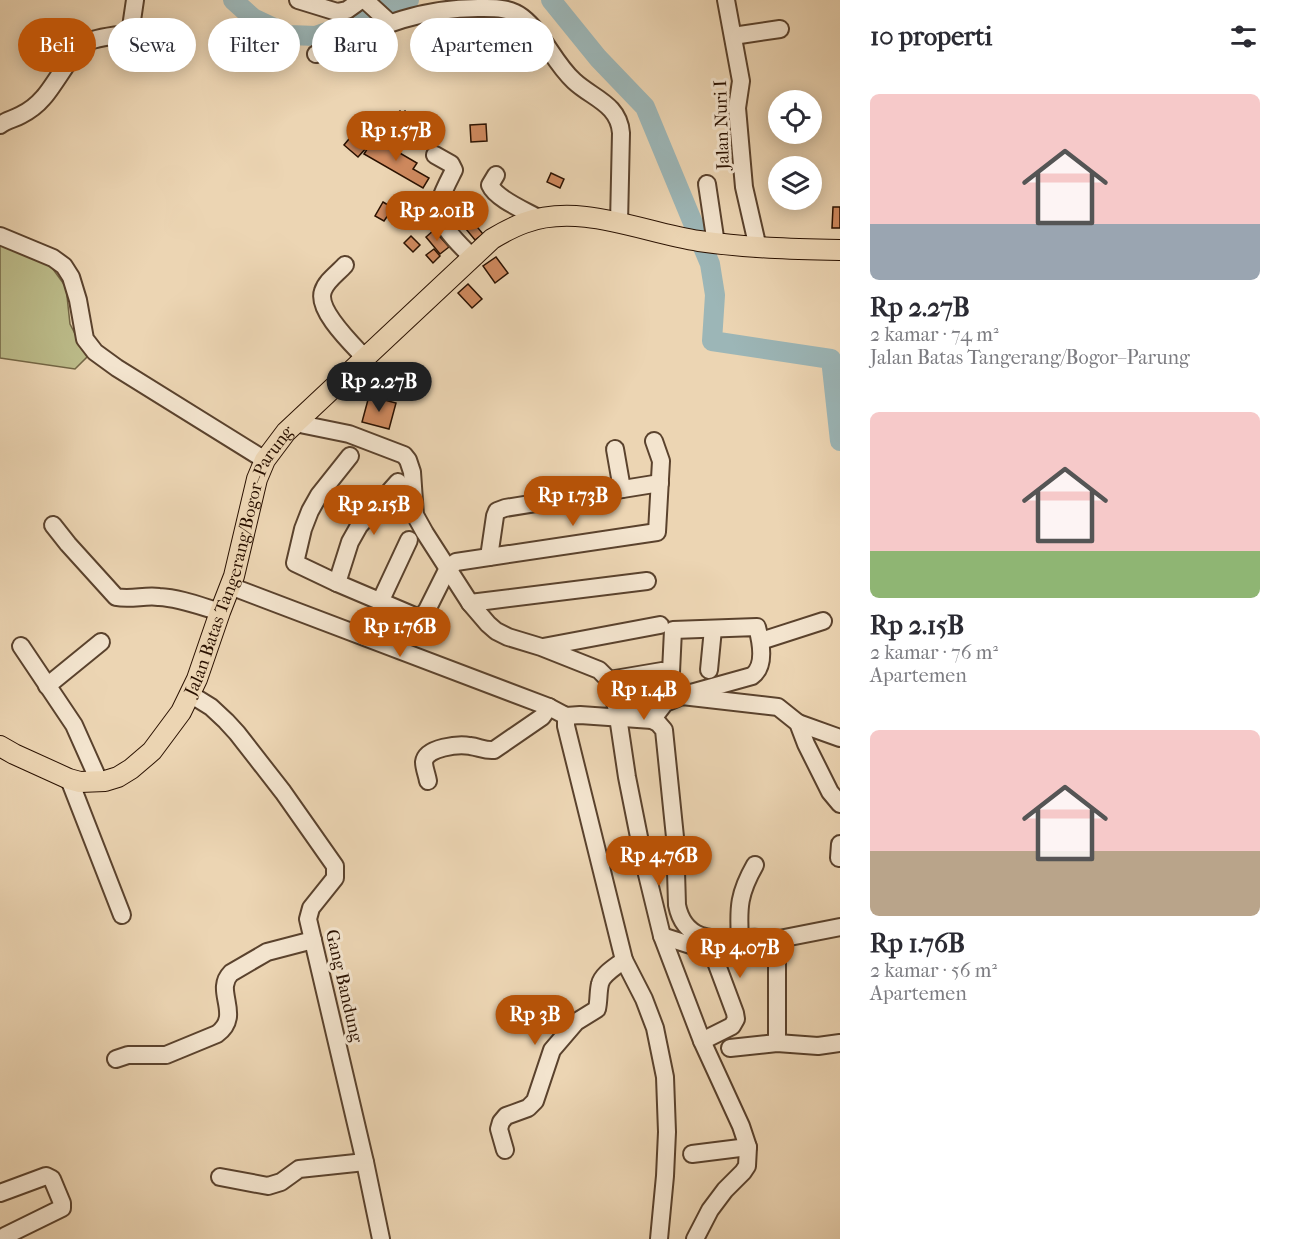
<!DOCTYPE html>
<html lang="id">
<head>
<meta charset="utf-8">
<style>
	:root { --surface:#fff; --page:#f2f2f3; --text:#2b2b33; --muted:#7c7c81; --accent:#b45309 }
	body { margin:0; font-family:"IM FELL French Canon",serif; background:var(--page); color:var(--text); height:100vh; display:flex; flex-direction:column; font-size:22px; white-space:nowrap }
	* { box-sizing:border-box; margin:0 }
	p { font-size:20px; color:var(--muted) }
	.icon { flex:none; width:33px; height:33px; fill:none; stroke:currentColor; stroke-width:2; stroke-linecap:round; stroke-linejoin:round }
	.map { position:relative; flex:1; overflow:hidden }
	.sheet { display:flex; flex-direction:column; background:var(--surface); width:450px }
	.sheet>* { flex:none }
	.guide { position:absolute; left:18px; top:18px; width:570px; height:54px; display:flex; gap:12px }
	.tools { position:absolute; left:768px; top:90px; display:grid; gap:12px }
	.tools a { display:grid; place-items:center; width:54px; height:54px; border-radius:50%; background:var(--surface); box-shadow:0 3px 15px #0003; font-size:30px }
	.price { position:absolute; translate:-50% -51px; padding:0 14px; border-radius:21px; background:var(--accent); color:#fff; font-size:20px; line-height:39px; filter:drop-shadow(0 2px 3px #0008) }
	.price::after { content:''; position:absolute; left:50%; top:36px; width:18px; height:14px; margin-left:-9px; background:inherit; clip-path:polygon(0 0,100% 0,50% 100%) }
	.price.active { background:#222; color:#fff }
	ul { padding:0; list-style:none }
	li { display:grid; align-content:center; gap:12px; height:318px; padding:0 30px }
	li span { display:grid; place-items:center; height:186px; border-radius:9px; color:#555 }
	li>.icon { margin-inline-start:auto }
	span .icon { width:108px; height:108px; fill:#fffc; stroke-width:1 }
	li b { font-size:26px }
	h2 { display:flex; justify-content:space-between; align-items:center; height:72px; padding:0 30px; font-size:26px }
	.chip { padding:0 21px; border-radius:27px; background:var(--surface); box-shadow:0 3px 15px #0003; font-size:21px; line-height:54px }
	.chip.active { background:var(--accent); color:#fff }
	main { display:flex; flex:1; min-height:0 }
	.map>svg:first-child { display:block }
	.green { fill:#bcbc8a; stroke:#736645; stroke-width:1.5 }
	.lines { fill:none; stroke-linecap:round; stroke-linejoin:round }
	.river { stroke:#9cb6b7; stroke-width:20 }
	.building { fill:#d08a5f; stroke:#2a1100; stroke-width:1.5 }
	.minor-casing { stroke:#5a422d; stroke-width:20 }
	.major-casing { stroke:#2a1100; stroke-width:22 }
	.minor { stroke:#f3e4ce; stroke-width:16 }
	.major { stroke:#ecd5b3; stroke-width:20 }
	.labels { text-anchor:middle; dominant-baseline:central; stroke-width:6; stroke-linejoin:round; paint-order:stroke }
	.street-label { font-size:18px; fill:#2a1100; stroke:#f3e4ce }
</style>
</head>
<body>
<main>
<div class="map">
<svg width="840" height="1239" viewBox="0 0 840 1239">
	<rect width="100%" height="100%" fill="#ecd5b3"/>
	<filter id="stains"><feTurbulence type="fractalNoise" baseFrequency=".00333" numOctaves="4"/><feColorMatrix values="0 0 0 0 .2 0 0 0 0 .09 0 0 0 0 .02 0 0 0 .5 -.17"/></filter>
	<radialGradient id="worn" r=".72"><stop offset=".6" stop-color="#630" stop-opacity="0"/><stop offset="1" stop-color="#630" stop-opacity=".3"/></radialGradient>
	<path class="green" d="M0,243L50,265L66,287L70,324L87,357L75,369L0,358Z"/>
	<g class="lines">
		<g class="river">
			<path d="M233,0L253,18L289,35L316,36L363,19L403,1L409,0"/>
			<path d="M551,0L598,58L645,107L710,264L715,295L712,341L831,359L840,441"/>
		</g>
	</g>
	<g class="building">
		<path d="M400,111L402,113L405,111L419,126L406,137L392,122L396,119L393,116Z"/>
		<path d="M486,124L487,141L471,142L470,125Z"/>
		<path d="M353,134L367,147L358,157L344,145Z"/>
		<path d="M374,138L417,163L413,169L429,178L423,188L364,154Z"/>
		<path d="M551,173L564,179L560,188L547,182Z"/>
		<path d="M421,192L432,200L418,219L407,211Z"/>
		<path d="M383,202L393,208L384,221L375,216Z"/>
		<path d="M460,206L483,234L475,240L452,212Z"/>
		<path d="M833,207H840V228H832Z"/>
		<path d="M434,230L449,247L440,254L426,237Z"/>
		<path d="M411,236L420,245L413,252L404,243Z"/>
		<path d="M434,249L440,256L433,263L426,255Z"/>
		<path d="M496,257L508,273L495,283L483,266Z"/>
		<path d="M468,284L482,299L472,308L458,293Z"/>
		<path d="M369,396L396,403L389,429L362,422Z"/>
	</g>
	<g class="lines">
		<g class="minor-casing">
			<g id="minor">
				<path d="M298,0L337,12L347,10L361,0"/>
				<path d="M365,0L389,22"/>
				<path d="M726,0L741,81L737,108L744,187L758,248"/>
				<path d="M130,34L161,33"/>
				<path d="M733,36L780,29"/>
				<path d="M316,54C372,30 415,8 478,8C493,8 509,7 522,17C544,34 553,62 574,81C592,98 619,104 621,133L619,223"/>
				<path d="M0,125C7,120 14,119 21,115C29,111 37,105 43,98C53,88 76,46 85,43C97,37 117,35 130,34L135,0"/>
				<path d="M435,155L451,164L454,170C449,180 443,191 440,201C433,221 459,244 472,257"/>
				<path d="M496,175L490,185C496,199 526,211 540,219"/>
				<path d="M707,184L716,244"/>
				<path d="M0,236L53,258L64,266L71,277L78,300L85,339L95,352L117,368L265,460"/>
				<path d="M345,265C338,273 326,281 323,291C316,310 352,344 365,358"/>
				<path d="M295,423L349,434L404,455L408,460L412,472L415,515L425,533L470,603L488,624L496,631L508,637L541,647L599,670L609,680L617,710L627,777L644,862L662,936L702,1041L741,1126L748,1147L747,1166L743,1172L725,1190L710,1210L695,1239"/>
				<path d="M615,449L622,489"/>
				<path d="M350,456L319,495L310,511L303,529L295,563L337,583L417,617L423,615L427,610L448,568L456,562L657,532L661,461L654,441"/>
				<path d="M53,525L68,544L116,597C131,600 145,595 159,597C180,598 200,606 220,612"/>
				<path d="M489,557L495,516L497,511L505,508L660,483"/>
				<path d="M337,583L350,542L359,526L398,482"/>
				<path d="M230,586L549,707L566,716L580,715L652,720L658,723L664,730L675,837L677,905C684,940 711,940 741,939C747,938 754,937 760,938C765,939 769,942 774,944L776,949L777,964V1043"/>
				<path d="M380,602L409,540"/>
				<path d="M470,603L647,581"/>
				<path d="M761,641L823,621"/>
				<path d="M21,646L74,725L99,781"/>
				<path d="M543,647L660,625"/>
				<path d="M709,670L713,629"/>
				<path d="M671,672L673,630L757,627C761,642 766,666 752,676L691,693"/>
				<path d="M609,680L662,671"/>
				<path d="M47,686L101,642"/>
				<path d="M190,694L211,707L226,721L237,733L283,792L335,866V878L311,908L308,919L365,1162L381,1239"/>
				<path d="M617,710L664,699"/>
				<path d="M566,716V726L621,948L624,960L644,999L655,1028L665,1077L667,1132L665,1176L659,1239"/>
				<path d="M652,720L665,703L682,696L778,707L798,723L806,744L830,792L840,804"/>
				<path d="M798,723L840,738"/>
				<path d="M69,779L122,915"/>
				<path d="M428,781C427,775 424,768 424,762C426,747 459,744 470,746C479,747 485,751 494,750L542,717L549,707"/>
				<path d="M839,858L840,844"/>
				<path d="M662,936L706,950L713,954L735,1013L736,1019L732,1026L702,1041"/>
				<path d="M740,939C738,907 739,893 755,865"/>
				<path d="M769,941L840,927"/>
				<path d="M730,1048L777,1043L818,1046L840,1043"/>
				<path d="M116,1059L128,1055H166L217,1034C243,1015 213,991 231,973L267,952L313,940"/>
				<path d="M505,1150L499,1129L501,1122L506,1116L528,1108L535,1101L552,1050L576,1022L597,1009C599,1000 598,992 600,984C602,974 617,966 624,960"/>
				<path d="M692,1154L748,1147"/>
				<path d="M220,1177L268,1186L281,1182L299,1169L365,1162"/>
				<path d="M0,1193L46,1176L52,1179L62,1203V1208L5,1236"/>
			</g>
		</g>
		<g class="major-casing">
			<g id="major">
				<path id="s1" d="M0,746L14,754L69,779L80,782L105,781L118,777L131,769L152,751L181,712L197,679L220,612L234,576L257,479L265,460L286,432L492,239C502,233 513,227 524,223C580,202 644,233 699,241C747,248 792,249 840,250"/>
			</g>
		</g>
		<use href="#minor" class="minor"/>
		<use href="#major" class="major"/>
	</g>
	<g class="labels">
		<g class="street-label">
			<text transform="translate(722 125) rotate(-92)">Jalan Nuri I</text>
			<text stroke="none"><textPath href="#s1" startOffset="381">Jalan Batas Tangerang/Bogor–Parung</textPath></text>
			<text transform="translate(344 986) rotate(77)">Gang Bandung</text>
		</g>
	</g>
	<rect width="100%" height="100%" filter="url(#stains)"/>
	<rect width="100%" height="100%" fill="url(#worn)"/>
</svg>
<div class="tools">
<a><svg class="icon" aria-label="locate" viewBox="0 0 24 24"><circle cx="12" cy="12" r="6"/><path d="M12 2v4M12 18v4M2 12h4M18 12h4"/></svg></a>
<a><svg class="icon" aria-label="layers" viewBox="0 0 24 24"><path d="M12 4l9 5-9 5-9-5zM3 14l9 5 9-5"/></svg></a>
</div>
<b class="price" style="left:396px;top:162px">Rp 1.57B</b>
<b class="price" style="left:437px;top:242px">Rp 2.01B</b>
<b class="price active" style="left:379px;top:413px">Rp 2.27B</b>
<b class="price" style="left:573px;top:527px">Rp 1.73B</b>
<b class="price" style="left:374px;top:536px">Rp 2.15B</b>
<b class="price" style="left:400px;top:658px">Rp 1.76B</b>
<b class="price" style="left:644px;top:721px">Rp 1.4B</b>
<b class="price" style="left:659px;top:887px">Rp 4.76B</b>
<b class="price" style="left:740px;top:979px">Rp 4.07B</b>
<b class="price" style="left:535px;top:1046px">Rp 3B</b>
<div class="guide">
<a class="chip active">Beli</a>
<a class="chip">Sewa</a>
<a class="chip">Filter</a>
<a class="chip">Baru</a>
<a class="chip">Apartemen</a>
</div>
</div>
<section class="sheet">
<h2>10 properti<svg class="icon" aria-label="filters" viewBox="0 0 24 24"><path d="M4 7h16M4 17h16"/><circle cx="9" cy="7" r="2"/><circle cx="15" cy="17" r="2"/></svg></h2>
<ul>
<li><span style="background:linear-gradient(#f6c9c9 70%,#9aa5b1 0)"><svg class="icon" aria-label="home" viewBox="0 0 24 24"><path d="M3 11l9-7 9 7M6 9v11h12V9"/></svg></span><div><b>Rp 2.27B</b><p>2 kamar · 74 m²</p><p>Jalan Batas Tangerang/Bogor–Parung</p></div></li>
<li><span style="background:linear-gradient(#f6c9c9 75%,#8fb573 0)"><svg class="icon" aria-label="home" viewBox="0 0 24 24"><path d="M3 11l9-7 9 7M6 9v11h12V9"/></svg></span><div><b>Rp 2.15B</b><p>2 kamar · 76 m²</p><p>Apartemen</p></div></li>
<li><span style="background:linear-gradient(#f6c9c9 65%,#b9a48a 0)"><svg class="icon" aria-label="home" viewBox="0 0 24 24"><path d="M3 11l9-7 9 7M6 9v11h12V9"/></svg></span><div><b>Rp 1.76B</b><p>2 kamar · 56 m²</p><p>Apartemen</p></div></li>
</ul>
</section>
</main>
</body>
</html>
